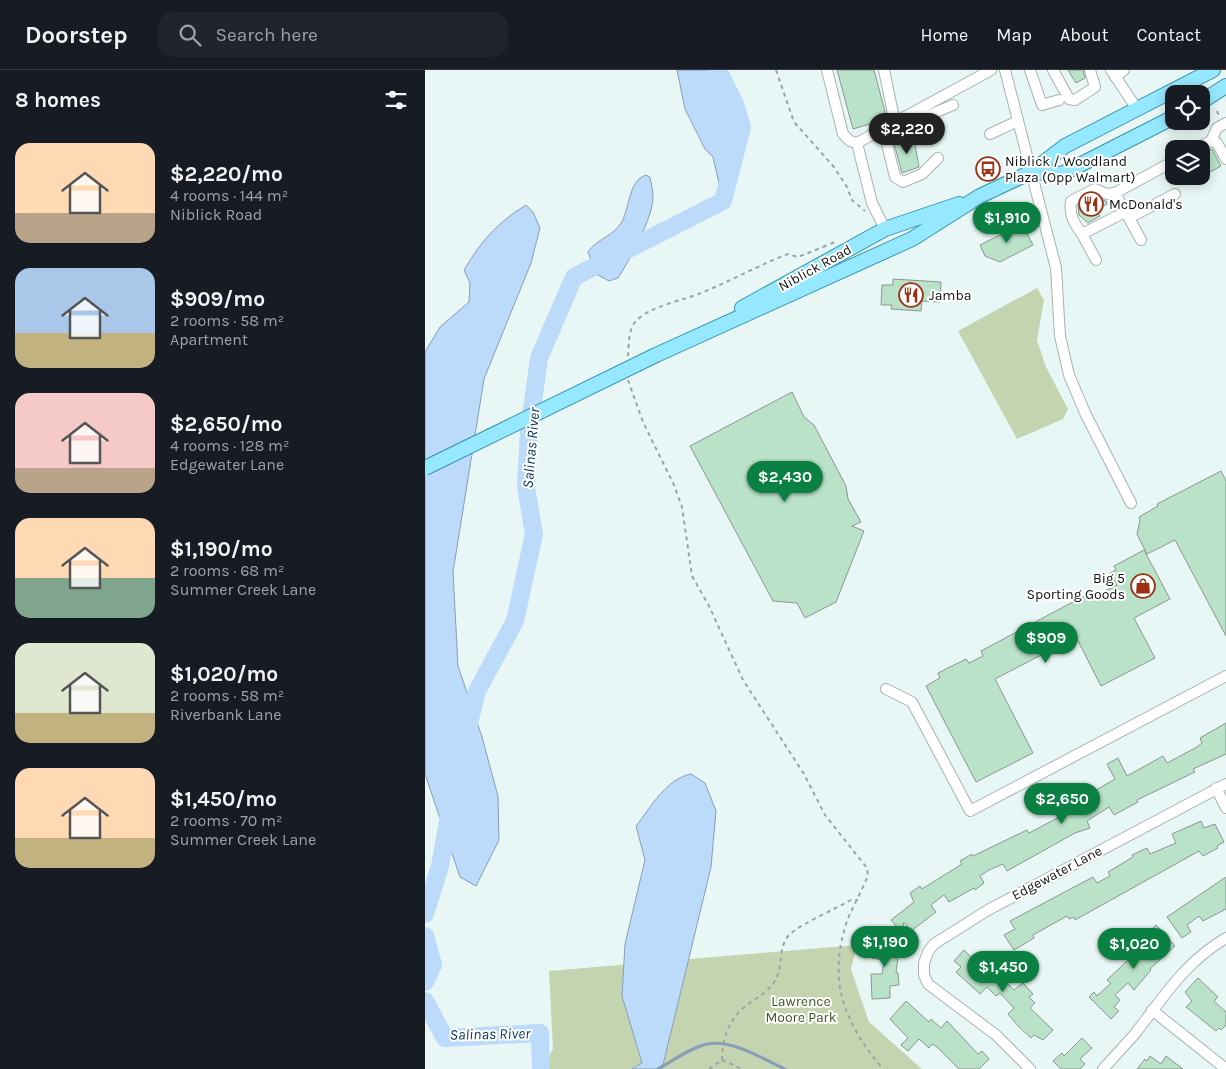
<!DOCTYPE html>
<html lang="en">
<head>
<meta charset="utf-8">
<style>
	:root { --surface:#171b24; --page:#20242c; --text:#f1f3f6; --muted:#9ea1a6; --line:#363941; --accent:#0b8043 }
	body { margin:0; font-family:Karla,sans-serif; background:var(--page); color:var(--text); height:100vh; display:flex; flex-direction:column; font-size:19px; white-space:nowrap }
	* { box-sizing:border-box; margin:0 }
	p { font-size:16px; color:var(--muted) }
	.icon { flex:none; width:28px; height:28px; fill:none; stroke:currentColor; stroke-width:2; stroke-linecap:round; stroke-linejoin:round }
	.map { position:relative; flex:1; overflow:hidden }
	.side { display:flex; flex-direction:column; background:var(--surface); width:425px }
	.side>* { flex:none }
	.fabs { position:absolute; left:740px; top:15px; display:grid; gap:10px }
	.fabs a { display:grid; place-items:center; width:45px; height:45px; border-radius:10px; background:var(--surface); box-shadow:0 2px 12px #0003; font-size:25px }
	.price { position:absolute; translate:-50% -42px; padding:0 11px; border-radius:18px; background:var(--accent); color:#fff; font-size:16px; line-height:32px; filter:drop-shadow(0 1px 2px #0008) }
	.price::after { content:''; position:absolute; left:50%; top:30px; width:15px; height:11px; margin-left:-8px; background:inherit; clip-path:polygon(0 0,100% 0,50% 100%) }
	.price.current { background:#222; color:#fff }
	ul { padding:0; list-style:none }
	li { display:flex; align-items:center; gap:15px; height:125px; padding:0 15px }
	li span { display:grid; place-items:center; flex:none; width:140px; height:100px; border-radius:15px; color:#555 }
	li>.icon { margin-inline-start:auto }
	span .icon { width:60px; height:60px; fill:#fffc; stroke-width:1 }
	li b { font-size:21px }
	h2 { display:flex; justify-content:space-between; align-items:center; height:60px; padding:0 15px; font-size:21px }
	header { display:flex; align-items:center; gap:30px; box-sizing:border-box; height:70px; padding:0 25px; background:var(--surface); border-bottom:1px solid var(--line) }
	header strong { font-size:24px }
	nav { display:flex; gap:28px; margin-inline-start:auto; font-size:18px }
	.search { width:350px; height:45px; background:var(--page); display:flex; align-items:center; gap:12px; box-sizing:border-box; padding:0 18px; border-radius:15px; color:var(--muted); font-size:19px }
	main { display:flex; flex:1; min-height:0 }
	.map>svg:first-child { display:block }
	.green { fill:#c4d4b0 }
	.water { fill:#bcdaf9; stroke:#889eb4 }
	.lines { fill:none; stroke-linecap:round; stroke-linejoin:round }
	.stream { stroke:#889eb4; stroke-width:3 }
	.river { stroke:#bcdaf9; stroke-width:18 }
	.building { fill:#bae2c9; stroke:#8c968f }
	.minor-casing { stroke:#a5b3b2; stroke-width:12 }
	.major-casing { stroke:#3893ab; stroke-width:16 }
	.path { stroke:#9aa5a3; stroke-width:2; stroke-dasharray:4 4; stroke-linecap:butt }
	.minor { stroke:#fff; stroke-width:10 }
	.major { stroke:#95e8fe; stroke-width:14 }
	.major-bridge-casing { stroke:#3893ab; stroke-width:16; stroke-linecap:butt }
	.major-bridge { stroke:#95e8fe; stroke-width:14 }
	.labels { text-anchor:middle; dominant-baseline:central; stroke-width:4; stroke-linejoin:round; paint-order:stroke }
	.poi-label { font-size:14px; fill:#0e1312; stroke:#fff; text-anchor:start }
	.street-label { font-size:14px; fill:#0e1312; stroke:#fff }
	.park-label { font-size:14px; fill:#425720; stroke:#fff }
	.water-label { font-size:15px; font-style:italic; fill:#0c3961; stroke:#fff }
</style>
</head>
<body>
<header>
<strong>Doorstep</strong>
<div class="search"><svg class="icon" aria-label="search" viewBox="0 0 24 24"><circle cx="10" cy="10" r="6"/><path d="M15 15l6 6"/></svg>Search here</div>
<nav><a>Home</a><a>Map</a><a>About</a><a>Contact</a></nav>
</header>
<main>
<section class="side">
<h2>8 homes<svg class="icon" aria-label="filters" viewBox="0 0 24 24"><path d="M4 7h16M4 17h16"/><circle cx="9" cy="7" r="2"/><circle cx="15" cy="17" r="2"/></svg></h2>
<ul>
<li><span style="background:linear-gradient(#ffd9b3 70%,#b9a48a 0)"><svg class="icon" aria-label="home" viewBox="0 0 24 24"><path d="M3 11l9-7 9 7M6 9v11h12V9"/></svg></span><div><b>$2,220/mo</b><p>4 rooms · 144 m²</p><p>Niblick Road</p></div></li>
<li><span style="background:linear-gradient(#a9c7e8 65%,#c2b280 0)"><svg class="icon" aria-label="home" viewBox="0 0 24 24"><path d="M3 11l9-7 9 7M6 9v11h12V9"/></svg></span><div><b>$909/mo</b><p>2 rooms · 58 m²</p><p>Apartment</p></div></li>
<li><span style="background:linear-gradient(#f6c9c9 75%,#b9a48a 0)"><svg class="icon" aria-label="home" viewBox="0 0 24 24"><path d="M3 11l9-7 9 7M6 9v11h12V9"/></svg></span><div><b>$2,650/mo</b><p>4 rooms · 128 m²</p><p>Edgewater Lane</p></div></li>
<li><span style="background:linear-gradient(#ffd9b3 60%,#7fa58c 0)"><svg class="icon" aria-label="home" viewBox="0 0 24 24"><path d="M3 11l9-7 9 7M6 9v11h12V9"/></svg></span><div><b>$1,190/mo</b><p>2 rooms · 68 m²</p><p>Summer Creek Lane</p></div></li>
<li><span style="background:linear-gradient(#dfe7d0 70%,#c2b280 0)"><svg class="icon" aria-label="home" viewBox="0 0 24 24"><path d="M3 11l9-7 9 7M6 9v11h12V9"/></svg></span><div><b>$1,020/mo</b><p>2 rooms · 58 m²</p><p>Riverbank Lane</p></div></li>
<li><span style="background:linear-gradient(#ffd9b3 70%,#c2b280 0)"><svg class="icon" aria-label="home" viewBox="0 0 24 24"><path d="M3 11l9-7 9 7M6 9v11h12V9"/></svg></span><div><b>$1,450/mo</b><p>2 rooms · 70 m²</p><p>Summer Creek Lane</p></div></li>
</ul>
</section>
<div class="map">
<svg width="801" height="999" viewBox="0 0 801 999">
	<rect width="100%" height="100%" fill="#e8f7f5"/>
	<g class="green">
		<path d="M612,218L619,230L612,270L621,297L643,339L638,349L592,369L533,261Z"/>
		<path d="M432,875L426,899L444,952L497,999H116L128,979L124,901Z"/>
	</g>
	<g class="water">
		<path d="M252,0H293L310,34L317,57L298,131L288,87L280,79L260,39Z"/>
		<path d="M221,105L225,107C226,113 228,120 228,126C229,146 204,191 193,208L184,211L171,204L163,182C171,170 185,167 194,156C205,143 202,111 221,105Z"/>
		<path d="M101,135L108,142L115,158L106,193L59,309L28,502L33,596L57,667L73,726L74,770L51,816L35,807L0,704V282L15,257L44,232L45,213L39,200C56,171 73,152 101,135Z"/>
		<path d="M266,704L280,713L291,741L286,797L237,999H207L217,993L197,926L200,874L220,790L211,756C226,737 241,709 266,704Z"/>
	</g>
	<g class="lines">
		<path class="stream" d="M233,999C249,990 265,978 282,974C307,969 338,989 360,999"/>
		<g class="river">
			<path d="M42,661L52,621L90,551L109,464L101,417L104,361L114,288L149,207L298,131L317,57L310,34L293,0"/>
			<path d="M0,844L15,796L25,740"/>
			<path d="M0,866L8,895L0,912"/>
			<path d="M0,931L20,968L115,963L116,999"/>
		</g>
	</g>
	<g class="building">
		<path d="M412,0H449L462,49L428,59Z"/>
		<path d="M643,0H658L660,8L651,13Z"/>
		<path d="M489,69L494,97L477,103L469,73Z"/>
		<path d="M787,79L796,96L776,107V84Z"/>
		<path d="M670,127L681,131L682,134L671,140L675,146L663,153L654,145L653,135Z"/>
		<path d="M597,154L608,175L575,192L560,186L555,175Z"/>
		<path d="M468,209L516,212L515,232L497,231L496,241L466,239L467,235H456L457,215H468Z"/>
		<path d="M367,322L379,347L389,355L421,416L423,429L436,452L427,456L439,461L411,532L380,548L372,533L348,531L265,376Z"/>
		<path d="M796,401L801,411V566L750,470L722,484L712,464L715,451L714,447L733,436L732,434Z"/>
		<path d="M719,480L745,529L709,548L730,588L676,616L651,567L570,609L608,683L551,712L501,616L515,608L513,603L541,589L544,593L558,586L556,581L644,534L670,521L672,525L692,515L685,503L691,500L689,496Z"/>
		<path d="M801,653V684L768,699L770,702L712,730L713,732L689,745L684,737L662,751L665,758L650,763L582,801L578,794L564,800L555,806L559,813L550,820L549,818L524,832L519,825L506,835L511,842L486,861L479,852L477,863L466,850L489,832L485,823L495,816L497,819L537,794L535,791L547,784L548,786L602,760L604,763L640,744L637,740L690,709L682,694L693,688L702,706L738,686L742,693L772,677L777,673L775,668Z"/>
		<path d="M776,751L779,758L790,754L799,772L792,776L793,778L778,786L774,781L650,850L649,847L644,849L642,846L608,865L609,868L589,880L579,865L590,859L585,851L668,807L672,813L685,806L683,802L708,787L707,785L722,778L725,784L751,773L747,764Z"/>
		<path d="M801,807V839L778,851L774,846L762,855L766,862L757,868L742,847Z"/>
		<path d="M731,855L750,876L725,899L726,900L709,920L703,913L690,925L695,930L689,937L694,941L686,949L664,927L669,922L672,926L686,913L682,910L703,890L701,887L711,878L714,881L726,869L722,864Z"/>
		<path d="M451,868L475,872L471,903H473L474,915L465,916V928L447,929L446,904H457L459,890L447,888Z"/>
		<path d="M539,880L548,889L551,886L563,897L577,884L583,890L570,901L589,920L598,913L608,924L604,927L610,933L605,938L628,960L618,970L609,965L606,968L594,957L583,944L589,938L575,923L571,926L562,917L555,924L531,902L536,897L529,891Z"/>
		<path d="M773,908L793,927L789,931L801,942V955L796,960L794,958L791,961L761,937L767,931L760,922Z"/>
		<path d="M481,931L504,952L506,949L516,958L522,951L553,984L557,981L564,989L554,999H534L512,977L507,974L504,978L494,969L483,981L476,975L483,968L465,949Z"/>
		<path d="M657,968L667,978L655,989L660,994L655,999H636L628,991L637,983L639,986Z"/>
		<path d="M725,986L736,994L741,986L758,999H712L720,989L722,991Z"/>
	</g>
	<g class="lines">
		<g class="minor-casing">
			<g id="minor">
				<path d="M402,0L418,64L425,71L432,73"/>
				<path d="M459,0L470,53"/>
				<path d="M580,0L631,198L635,266L644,305L661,345L706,433"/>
				<path d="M605,0L617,35L634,30"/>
				<path d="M628,0L644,29L650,30L670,17L665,0"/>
				<path d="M686,0L712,39"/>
				<path d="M690,7L699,0"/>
				<path d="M565,64L593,51"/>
				<path d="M786,71L792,58L801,53"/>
				<path d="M771,79L786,71L792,73L801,89"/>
				<path d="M513,88L497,104L478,112L470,107L461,70L497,48L528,35"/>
				<path d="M704,148L750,124"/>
				<path d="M460,159L447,133L432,73L566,0"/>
				<path d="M657,164C649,153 644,145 646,131L670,119L682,124L690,123"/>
				<path d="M716,170L690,123L749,91"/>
				<path d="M671,190L657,164L700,142"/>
				<path d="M461,619L487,632L545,741L801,606"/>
				<path d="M791,718L801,738"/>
				<path d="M727,940L801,999"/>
				<path d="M605,999L571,965L503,914L499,905V893L503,882L509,874L563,840L801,714"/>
				<path d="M678,999C688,988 699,976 709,965C738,928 759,893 801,868"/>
			</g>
		</g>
		<g class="major-casing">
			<g id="major">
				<path d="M776,32L801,16"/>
				<path d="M606,102L637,104L749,47"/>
				<path d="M317,238L460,159L534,134"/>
				<path d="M231,285L487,169L555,126L606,102L640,76L788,0"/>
			</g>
		</g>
		<g class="path">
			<path d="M351,0L369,52L409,97L422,117L427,130L440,141"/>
			<path d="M792,41L794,46"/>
			<path d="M398,177L412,171"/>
			<path d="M203,286C204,275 203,261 210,252C224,236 257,231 276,223C306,211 334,195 363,184L373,187L398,177"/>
			<path d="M203,310L218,352L249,415L257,437L267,506L284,536L318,610L379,704L400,745L442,798L443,805C437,821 428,836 422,851C402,912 419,952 458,999"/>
			<path d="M297,990L317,999"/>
			<path d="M284,999L297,990C297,973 302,954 315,941C326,930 341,925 350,911C359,896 352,877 365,864C378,853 410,839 426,830H433"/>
		</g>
		<use href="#minor" class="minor"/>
		<use href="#major" class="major"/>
		<g class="major-bridge-casing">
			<path id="major-bridge" d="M0,398L231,285"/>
		</g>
		<use href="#major-bridge" class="major-bridge"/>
	</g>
	<defs>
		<g id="bus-ring" transform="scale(1.25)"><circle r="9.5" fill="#fff" stroke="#9a3216" stroke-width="1.5"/><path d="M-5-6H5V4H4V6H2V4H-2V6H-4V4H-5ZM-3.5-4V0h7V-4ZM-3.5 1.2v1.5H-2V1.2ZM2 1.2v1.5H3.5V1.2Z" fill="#9a3216"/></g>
		<g id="restaurant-ring" transform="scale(1.25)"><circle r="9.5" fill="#fff" stroke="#9a3216" stroke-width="1.5"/><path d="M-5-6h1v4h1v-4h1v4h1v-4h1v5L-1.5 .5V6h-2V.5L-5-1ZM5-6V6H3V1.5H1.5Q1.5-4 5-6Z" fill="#9a3216"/></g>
		<g id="shop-ring" transform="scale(1.25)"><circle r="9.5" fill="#fff" stroke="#9a3216" stroke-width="1.5"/><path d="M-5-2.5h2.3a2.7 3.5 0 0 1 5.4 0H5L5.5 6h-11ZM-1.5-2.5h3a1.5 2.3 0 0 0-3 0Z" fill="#9a3216"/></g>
	</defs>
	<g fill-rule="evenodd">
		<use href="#bus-ring" x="563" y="99"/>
		<use href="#restaurant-ring" x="666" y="134"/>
		<use href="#restaurant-ring" x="486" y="225"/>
		<use href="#shop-ring" x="718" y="516"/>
	</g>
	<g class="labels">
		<g class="poi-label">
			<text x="580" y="91">Niblick / Woodland<tspan x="580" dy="16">Plaza (Opp Walmart)</tspan></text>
			<text x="684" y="134">McDonald's</text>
			<text x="504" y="225">Jamba</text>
			<text x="700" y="508" text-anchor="end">Big 5<tspan x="700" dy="16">Sporting Goods</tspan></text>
		</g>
		<g class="street-label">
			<text transform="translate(390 198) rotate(-29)">Niblick Road</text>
			<text transform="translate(632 803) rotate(-28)">Edgewater Lane</text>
		</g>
		<g class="park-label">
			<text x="376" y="931">Lawrence<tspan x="376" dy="16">Moore Park</tspan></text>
		</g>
		<g class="water-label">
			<text transform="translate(106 378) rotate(-85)">Salinas River</text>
			<text transform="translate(65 964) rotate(-1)">Salinas River</text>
		</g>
	</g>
</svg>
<div class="fabs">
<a><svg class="icon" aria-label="locate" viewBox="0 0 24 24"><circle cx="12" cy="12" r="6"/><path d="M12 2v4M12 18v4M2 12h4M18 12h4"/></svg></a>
<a><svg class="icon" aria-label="layers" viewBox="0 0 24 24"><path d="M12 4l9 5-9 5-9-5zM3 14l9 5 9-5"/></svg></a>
</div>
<b class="price current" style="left:482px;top:85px">$2,220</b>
<b class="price" style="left:582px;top:174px">$1,910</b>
<b class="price" style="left:360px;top:433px">$2,430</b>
<b class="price" style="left:621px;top:594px">$909</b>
<b class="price" style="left:637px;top:755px">$2,650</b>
<b class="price" style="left:460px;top:898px">$1,190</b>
<b class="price" style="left:709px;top:900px">$1,020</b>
<b class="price" style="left:578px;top:923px">$1,450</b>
</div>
</main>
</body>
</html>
